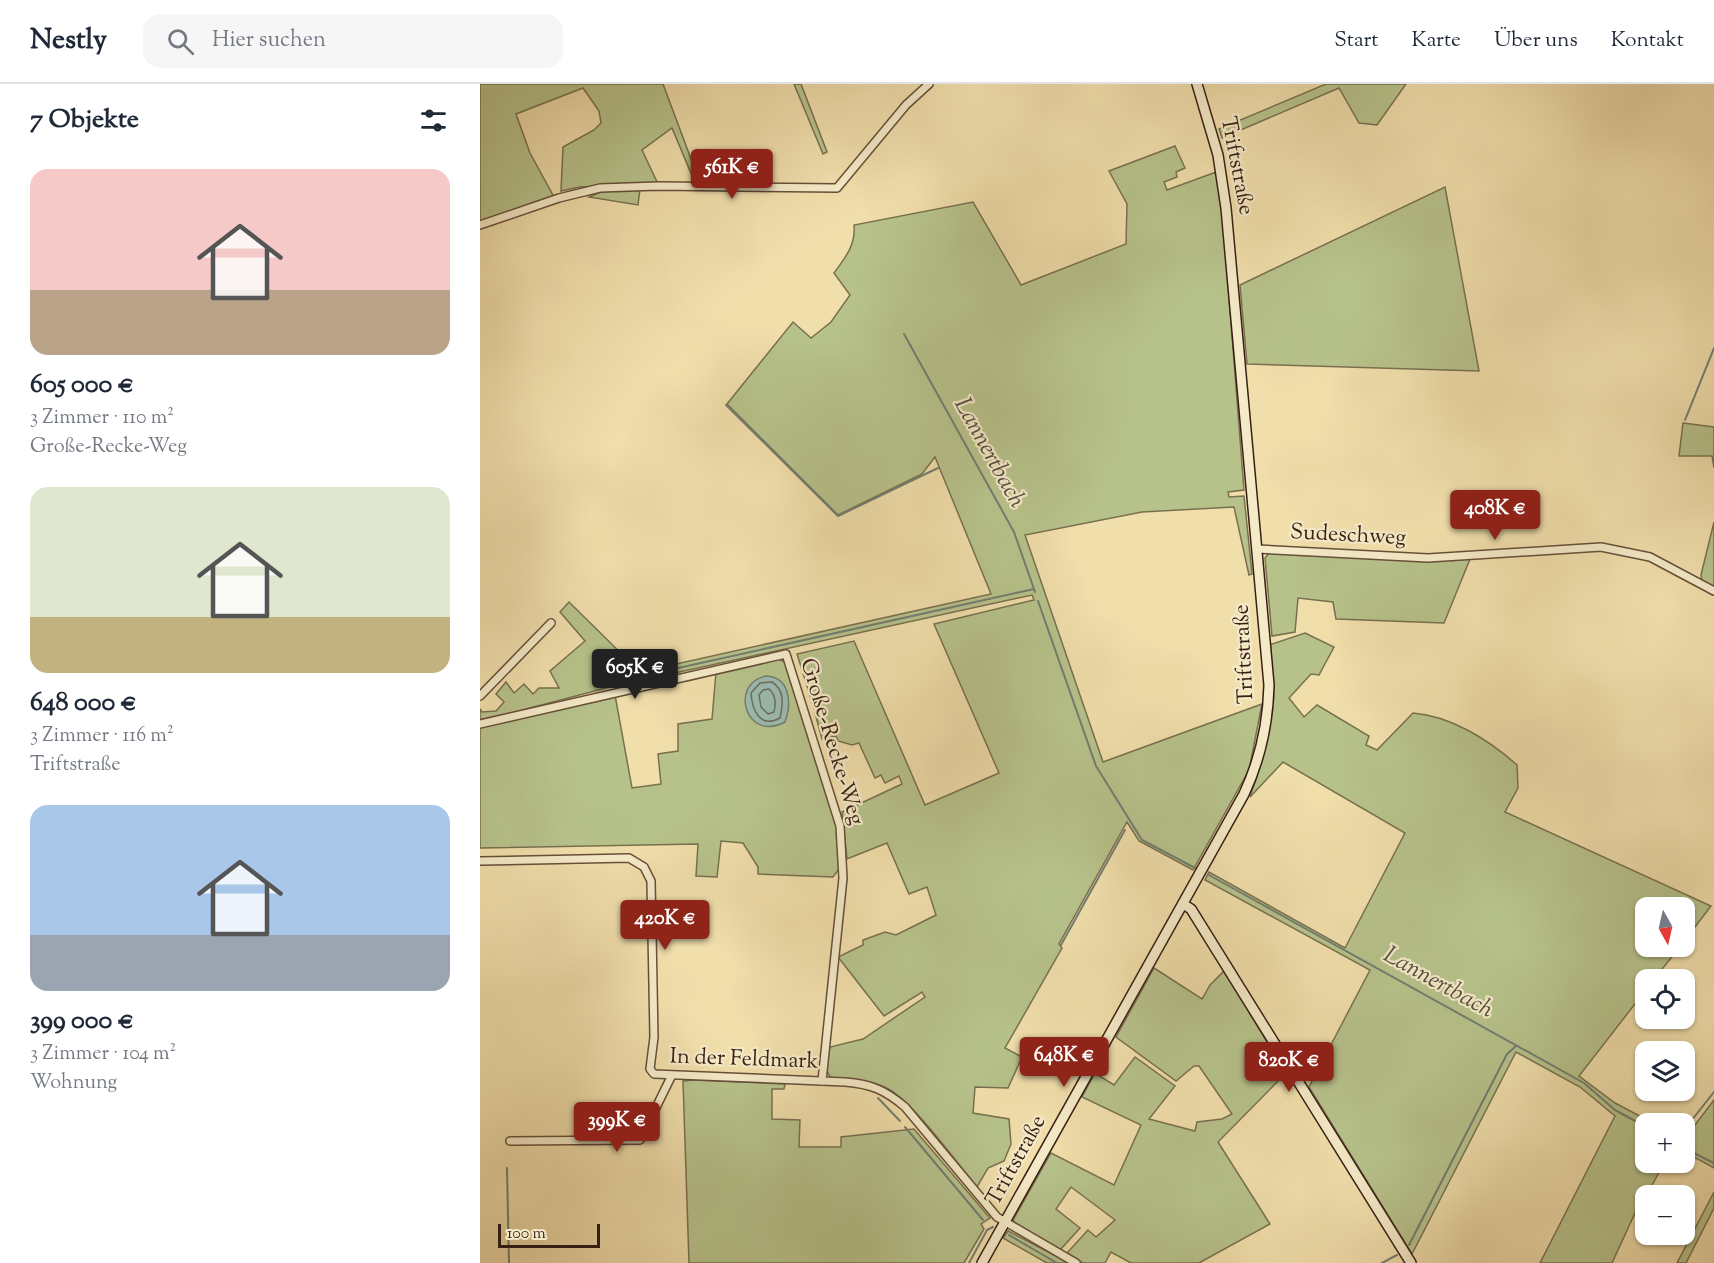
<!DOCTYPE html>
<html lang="de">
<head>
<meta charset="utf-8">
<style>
	:root { --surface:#fff; --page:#f6f6f7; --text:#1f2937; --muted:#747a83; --line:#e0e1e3; --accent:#8f2418 }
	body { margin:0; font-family:"Sorts Mill Goudy",serif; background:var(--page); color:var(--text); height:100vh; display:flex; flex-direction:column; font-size:22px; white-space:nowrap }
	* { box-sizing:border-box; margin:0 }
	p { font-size:20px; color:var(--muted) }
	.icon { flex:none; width:33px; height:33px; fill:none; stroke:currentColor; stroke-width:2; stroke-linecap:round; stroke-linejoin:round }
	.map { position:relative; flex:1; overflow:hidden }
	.panel { display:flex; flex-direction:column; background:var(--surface); width:480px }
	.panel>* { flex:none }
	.needle { width:39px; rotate:172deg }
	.buttons { position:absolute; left:1155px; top:813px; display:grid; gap:12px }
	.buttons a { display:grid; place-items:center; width:60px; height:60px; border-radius:12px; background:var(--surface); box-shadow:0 2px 4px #0004; font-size:30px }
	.scale { position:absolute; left:18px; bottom:15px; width:102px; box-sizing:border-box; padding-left:6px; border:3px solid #381f13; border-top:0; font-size:16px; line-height:21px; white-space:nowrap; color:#381f13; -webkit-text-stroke:4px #f5eac8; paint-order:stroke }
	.price { position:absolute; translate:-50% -51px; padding:0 14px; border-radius:6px; background:var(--accent); color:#fff; font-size:20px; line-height:39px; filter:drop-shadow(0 2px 3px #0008) }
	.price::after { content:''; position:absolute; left:50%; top:36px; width:18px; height:14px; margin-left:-9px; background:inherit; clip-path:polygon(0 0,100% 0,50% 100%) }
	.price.on { background:#222; color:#fff }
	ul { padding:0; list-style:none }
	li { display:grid; align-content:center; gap:12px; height:318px; padding:0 30px }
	li span { display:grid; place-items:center; height:186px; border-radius:18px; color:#555 }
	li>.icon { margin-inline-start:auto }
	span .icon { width:108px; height:108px; fill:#fffc; stroke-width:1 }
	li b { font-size:26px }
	h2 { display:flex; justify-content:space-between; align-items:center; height:72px; padding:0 30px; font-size:26px }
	header { display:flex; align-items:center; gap:36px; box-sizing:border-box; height:84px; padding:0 30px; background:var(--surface); border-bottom:2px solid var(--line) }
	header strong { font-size:28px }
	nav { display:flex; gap:33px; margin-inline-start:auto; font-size:21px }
	.search { width:420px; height:54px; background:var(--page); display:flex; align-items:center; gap:15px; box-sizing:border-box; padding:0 21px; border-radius:18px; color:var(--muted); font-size:22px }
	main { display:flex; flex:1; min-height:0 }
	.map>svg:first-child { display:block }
	.green { fill:#b7c28b; stroke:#78704f; stroke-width:1.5 }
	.water { fill:#9bbbaf; stroke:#737d71; stroke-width:1.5 }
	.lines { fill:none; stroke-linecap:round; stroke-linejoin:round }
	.shore { stroke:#6a6d61; stroke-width:1.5 }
	.stream { stroke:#737d71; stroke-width:2 }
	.street-casing { stroke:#664f39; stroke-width:10 }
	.secondary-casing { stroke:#381f13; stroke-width:12 }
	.street { stroke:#f5eac8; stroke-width:7 }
	.secondary { stroke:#f5eac8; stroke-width:9 }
	.labels { text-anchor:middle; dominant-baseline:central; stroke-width:4.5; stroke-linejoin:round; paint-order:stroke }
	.street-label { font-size:22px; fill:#381f13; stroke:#f5eac8 }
	.water-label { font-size:24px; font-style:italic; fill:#564e42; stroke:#f5eac8 }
</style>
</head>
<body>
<header>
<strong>Nestly</strong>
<div class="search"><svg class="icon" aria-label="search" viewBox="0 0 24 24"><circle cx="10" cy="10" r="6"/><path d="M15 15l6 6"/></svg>Hier suchen</div>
<nav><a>Start</a><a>Karte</a><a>Über uns</a><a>Kontakt</a></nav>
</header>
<main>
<section class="panel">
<h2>7 Objekte<svg class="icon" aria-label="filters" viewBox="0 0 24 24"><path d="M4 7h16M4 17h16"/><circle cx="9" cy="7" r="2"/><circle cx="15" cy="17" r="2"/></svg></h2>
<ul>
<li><span style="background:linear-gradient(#f6c9c9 65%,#b9a48a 0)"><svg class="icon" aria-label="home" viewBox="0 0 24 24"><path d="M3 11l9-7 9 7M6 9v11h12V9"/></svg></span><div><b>605 000 €</b><p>3 Zimmer · 110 m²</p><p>Große-Recke-Weg</p></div></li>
<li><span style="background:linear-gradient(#dfe7d0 70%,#c2b280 0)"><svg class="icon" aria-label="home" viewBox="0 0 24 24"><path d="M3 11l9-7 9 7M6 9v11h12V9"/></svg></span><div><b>648 000 €</b><p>3 Zimmer · 116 m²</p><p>Triftstraße</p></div></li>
<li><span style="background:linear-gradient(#a9c7e8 70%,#9aa5b1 0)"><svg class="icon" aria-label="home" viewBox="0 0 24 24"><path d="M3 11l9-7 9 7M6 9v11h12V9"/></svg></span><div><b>399 000 €</b><p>3 Zimmer · 104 m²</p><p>Wohnung</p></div></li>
</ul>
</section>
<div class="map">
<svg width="1234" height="1179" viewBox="0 0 1234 1179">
	<rect width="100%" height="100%" fill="#f0deab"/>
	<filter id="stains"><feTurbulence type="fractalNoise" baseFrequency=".00333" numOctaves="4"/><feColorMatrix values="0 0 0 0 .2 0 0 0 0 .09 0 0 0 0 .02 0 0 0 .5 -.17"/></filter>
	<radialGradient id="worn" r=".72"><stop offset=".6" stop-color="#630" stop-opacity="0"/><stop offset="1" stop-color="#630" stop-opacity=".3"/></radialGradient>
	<g class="green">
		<path d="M0,0H183L220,99H215L192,44L162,66L178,100L100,103L81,107L83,63L114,46L121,39L119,27L103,4L36,30L50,69L74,113L0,138Z"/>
		<path d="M314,0H321L347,68L343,70Z"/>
		<path d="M846,0H926L897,41L879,39L859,4L742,54L739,45Z"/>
		<path d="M695,62L705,84L696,88L697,93L684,98L687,106L736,88L742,123L764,406L748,408L749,413L764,412L772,490L769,491L754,423L662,428L545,451L623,678L782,620L769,686L713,786L659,757L647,738L579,860L582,864L525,964L542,973L528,1004L495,1003L493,1029L529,1035L531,1060L524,1077L508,1084L497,1103C476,1078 436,1022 410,1006C393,995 370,996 351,994L346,986L350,963L383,955L445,913L442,908L404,932L358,873L383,861V856L405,848L416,851L456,831L447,803L429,810L407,759L367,775L362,728L422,700L419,692L405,699L401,691L395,694L379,659L372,661L358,657L356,652L342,655L335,629H338L337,624H334L317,570L374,557L445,721L519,689L454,540L554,516L552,511L126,604L0,637V625L2,628L16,627L24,618L16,610L26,598L34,609L44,600L53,610L59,604H79L70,587L105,557L80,528L89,518L160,588L511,510L455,373L442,390L358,431L247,320L313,238L331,254L351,238L370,211L354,189C365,174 376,161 374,141L493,118L541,201L646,160L647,120L629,87Z"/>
		<path d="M965,103L999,287L767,280L760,201Z"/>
		<path d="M160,105L158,121L109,113L121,108Z"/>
		<path d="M1203,339L1234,343V384L1232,372H1199Z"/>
		<path d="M1234,438V504L1222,497L1221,491Z"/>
		<path d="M789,469L947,477L990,475L964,539L856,535L853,518L818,514L815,548L792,552L785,474Z"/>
		<path d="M825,549L854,563L839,591L831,590L809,614L824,633L837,621L889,652L886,661L897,666L933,629C971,632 1009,656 1037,681L1038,704L1025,728L1231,822L1205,856L1204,824H1166V862L1200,863L1174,895L1166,896L1165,907L1099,992L1135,1019L1173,1039L1166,1040V1078L1184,1079L1164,1116H1161L1132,1179H1060L1135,1032L1100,1003L1036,968L932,1170L829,1003L890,886L725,796L729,788L865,864L925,749L803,678L770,713C789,658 796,620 789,561Z"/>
		<path d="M297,574L308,580L357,740L360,774L359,785L353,793L278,790V783L263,759L241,757L237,793L216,792L218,760L0,764V644L135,611L152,704L181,700L178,670L198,667V640L232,635L236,588Z"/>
		<path d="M674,884L722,915L730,901L744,887L806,989L738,1058L790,1140L719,1179H651L631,1168L625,1179H603L587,1169L608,1146L616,1153L635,1136L591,1103L576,1125L600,1144L580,1166L535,1139L533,1136L571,1069L634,1101L661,1041L602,1013L615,989L634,1001L655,973L695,1002L669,1035L715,1047L717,1038L742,1035L752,1030L719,982H714L696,997L636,953Z"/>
		<path d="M214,996L305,1000L304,1005H292V1035L320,1036L319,1063H361V1053L434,1045L510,1134L501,1140L504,1145L484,1179H209L203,997Z"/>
		<path d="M1234,1016V1084L1205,1068V1054Z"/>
		<path d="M1234,1108V1124L1206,1179H1197Z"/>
		<path d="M528,1147L589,1179H567L523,1154Z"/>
	</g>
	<path class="water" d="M286,592C310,593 312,619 305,638C265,659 249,599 286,592Z"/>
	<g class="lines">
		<g class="shore">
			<path d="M292,598C305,606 303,620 300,634C280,645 272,626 271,609L280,599Z"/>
			<path d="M289,605C296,611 296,620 294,628L288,630L281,623L279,611L283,606Z"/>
		</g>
		<g class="stream">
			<path d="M424,250L534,448L555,508"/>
			<path d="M246,321L358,432L458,384"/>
			<path d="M1205,336L1234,264"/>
			<path d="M558,517L616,682L662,756L717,785"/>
			<path d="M135,598L554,505"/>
			<path d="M729,791L1104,999L1135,1026L1166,1043"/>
			<path d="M581,861L645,746"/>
			<path d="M398,1014L420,1037"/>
			<path d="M425,1043L503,1136"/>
			<path d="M1204,1046L1234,1008"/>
			<path d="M1204,1064L1234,1079"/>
			<path d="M27,1084L29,1179"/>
			<path d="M529,1151L577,1179"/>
			<path d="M929,1161L1027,970L1036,962"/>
			<path d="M489,1179L507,1146L513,1143"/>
			<path d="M902,1179L917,1171"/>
		</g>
		<g class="street-casing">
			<g id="street">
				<path d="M0,141L79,114L120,104L178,102L357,104L426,21L449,0"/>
				<path d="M778,465L948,474L1121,463L1170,473L1234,507"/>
				<path d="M0,612L71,539"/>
				<path d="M0,640L306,570L360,742L363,794L342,997"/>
				<path d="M0,777L149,774L164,783L171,797L174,953L170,985L174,990L365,998C391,1000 405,1006 425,1023L517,1133L596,1179"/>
				<path d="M30,1057L160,1056L191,993"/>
			</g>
		</g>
		<g class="secondary-casing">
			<g id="secondary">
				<path d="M703,820L711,825L931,1179"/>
				<path d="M502,1179L764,710C780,676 788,640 789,601L746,124L738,71L717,0"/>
			</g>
		</g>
		<use href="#street" class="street"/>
		<use href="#secondary" class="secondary"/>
	</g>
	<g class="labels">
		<g class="street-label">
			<text transform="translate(756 82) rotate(79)">Triftstraße</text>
			<text transform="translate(868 452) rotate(3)">Sudeschweg</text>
			<text transform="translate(765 570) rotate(-93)">Triftstraße</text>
			<text transform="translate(351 658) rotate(73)">Große-Recke-Weg</text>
			<text transform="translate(264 976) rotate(2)">In der Feldmark</text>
			<text transform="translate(537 1077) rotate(-61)">Triftstraße</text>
		</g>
		<g class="water-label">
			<text transform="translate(509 369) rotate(61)">Lannertbach</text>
			<text transform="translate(958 899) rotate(29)">Lannertbach</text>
		</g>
	</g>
	<rect width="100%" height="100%" filter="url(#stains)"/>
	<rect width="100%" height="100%" fill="url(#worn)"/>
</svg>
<div class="buttons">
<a><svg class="needle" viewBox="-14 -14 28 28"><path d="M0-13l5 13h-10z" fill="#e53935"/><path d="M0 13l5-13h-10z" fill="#747a83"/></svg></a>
<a><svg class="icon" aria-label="locate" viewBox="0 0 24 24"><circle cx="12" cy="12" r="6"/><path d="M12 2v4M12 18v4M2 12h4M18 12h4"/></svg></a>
<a><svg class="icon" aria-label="layers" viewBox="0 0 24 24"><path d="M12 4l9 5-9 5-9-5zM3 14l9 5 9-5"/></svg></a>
<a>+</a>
<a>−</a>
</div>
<div class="scale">100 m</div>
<b class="price" style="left:252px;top:116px">561K €</b>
<b class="price" style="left:1015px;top:457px">408K €</b>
<b class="price on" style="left:155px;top:616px">605K €</b>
<b class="price" style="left:185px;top:867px">420K €</b>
<b class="price" style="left:584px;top:1004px">648K €</b>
<b class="price" style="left:809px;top:1009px">820K €</b>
<b class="price" style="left:137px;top:1069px">399K €</b>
</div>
</main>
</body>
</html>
